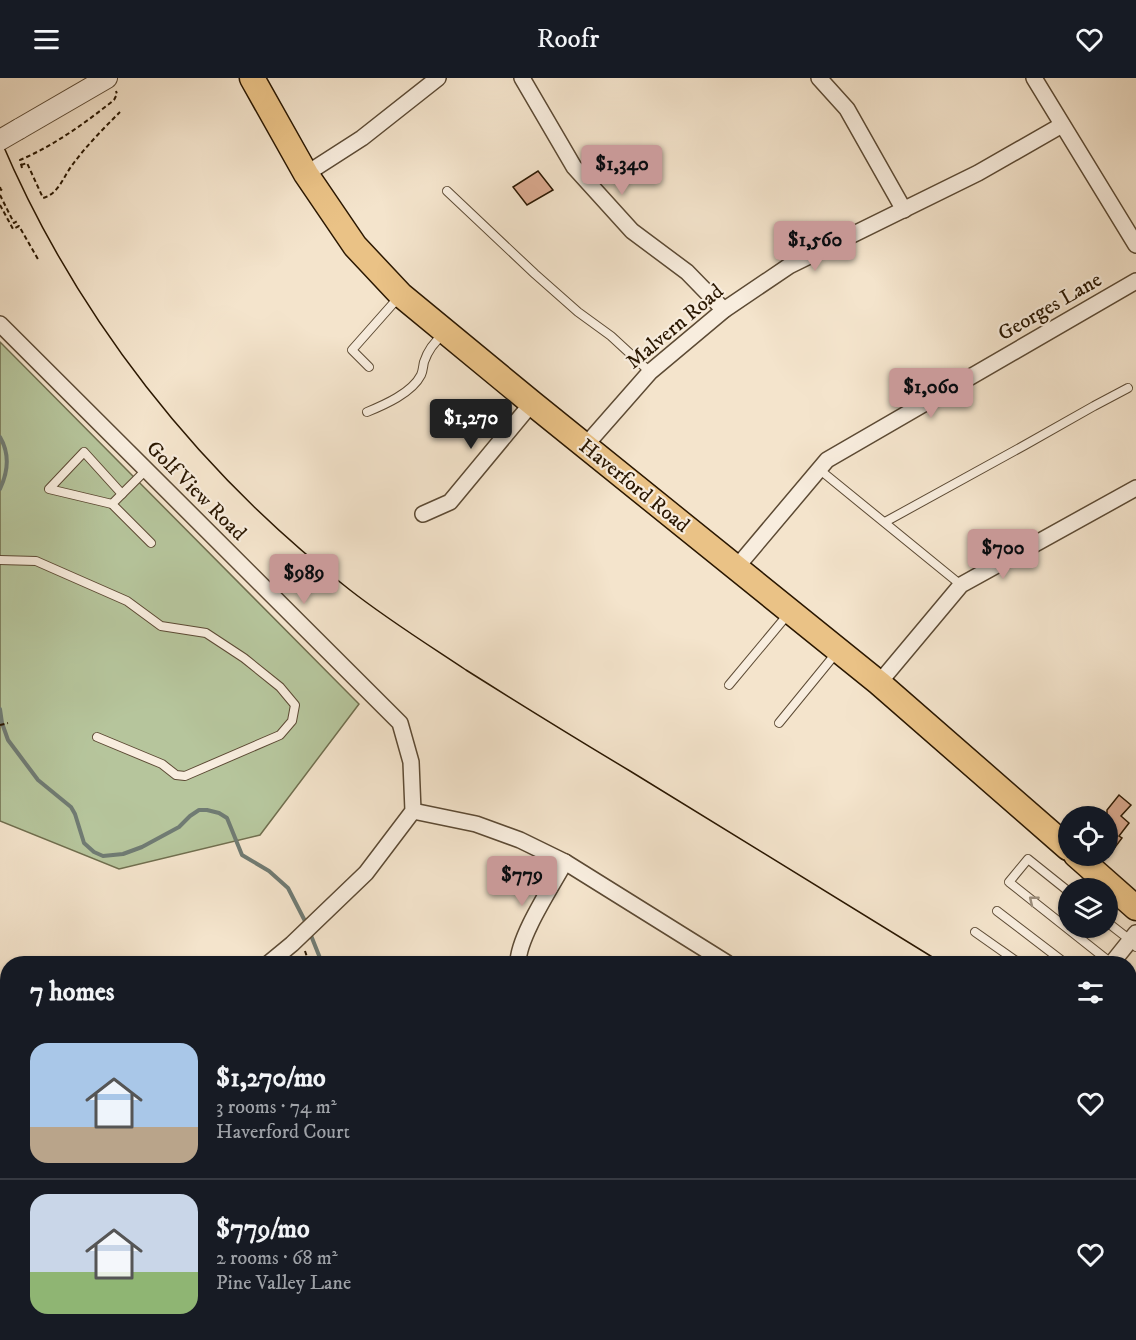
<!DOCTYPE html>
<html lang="en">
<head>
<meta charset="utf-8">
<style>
	:root { --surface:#171b24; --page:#20242c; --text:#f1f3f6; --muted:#9ea1a6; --line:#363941; --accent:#c59692 }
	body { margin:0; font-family:"IM FELL DW Pica",serif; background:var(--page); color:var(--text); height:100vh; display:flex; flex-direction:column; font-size:22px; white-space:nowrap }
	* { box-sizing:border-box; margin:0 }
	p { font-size:20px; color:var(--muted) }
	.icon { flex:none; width:33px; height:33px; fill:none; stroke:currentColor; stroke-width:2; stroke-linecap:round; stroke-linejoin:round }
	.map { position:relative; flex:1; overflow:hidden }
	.drawer { position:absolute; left:0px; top:878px; width:1137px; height:386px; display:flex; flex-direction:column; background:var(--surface); border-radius:24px 24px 0 0; box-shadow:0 2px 4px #0004 }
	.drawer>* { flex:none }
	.fabs { position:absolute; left:1058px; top:728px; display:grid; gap:12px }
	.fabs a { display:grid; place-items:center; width:60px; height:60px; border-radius:50%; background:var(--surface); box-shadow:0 2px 4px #0004; font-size:30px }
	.price { position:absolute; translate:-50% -51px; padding:0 14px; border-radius:6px; background:var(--accent); color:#111; font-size:20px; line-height:39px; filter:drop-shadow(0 2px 3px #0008) }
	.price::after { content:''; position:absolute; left:50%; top:36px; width:18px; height:14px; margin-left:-9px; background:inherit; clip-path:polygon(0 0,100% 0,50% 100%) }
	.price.on { background:#222; color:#fff }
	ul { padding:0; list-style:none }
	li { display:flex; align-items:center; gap:18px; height:150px; padding:0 30px }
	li+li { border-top:2px solid var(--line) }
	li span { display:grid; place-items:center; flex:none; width:168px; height:120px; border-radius:18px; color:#555 }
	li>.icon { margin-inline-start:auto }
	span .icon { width:72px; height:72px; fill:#fffc; stroke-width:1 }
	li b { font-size:26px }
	h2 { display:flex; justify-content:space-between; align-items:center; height:72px; padding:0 30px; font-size:26px }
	header { display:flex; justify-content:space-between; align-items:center; height:78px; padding:0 30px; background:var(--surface); font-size:27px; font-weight:600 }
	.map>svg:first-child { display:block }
	.grass { fill:#b6c59c; stroke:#706e4e; stroke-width:1.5 }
	.park { fill:url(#park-crowns); stroke:#706e4e; stroke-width:1.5 }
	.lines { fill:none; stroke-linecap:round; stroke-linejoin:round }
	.stream { stroke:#707b73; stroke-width:4 }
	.building { fill:#dbaa90; stroke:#2a1701; stroke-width:1.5 }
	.service-casing { stroke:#5c4a34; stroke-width:10 }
	.minor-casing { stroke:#5c4a34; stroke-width:18 }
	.tertiary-casing { stroke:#5c4a34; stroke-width:22 }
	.primary-casing { stroke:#2a1701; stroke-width:27 }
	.path { stroke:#2a1701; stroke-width:2; stroke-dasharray:4.5 3; stroke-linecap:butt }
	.service { stroke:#f8edde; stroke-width:8 }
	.minor { stroke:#f8edde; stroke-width:15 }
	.tertiary { stroke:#f8edde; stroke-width:20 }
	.primary { stroke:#eac286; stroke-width:24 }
	.tram { stroke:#2a1701; stroke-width:1.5 }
	.tertiary-bridge-casing { stroke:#5c4a34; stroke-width:22; stroke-linecap:butt }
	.tertiary-bridge { stroke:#f8edde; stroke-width:20 }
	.oneway { stroke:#9b8d7b }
	.labels { text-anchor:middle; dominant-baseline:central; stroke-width:4.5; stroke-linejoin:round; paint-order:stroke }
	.street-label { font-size:21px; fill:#2a1701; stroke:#f8edde }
</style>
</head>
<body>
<header><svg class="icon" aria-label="menu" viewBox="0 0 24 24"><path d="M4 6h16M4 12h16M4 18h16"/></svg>Roofr<svg class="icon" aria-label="heart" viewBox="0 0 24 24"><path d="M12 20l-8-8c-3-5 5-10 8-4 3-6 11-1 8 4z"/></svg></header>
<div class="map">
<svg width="1136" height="1262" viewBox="0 0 1136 1262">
	<defs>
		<pattern id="park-crowns" width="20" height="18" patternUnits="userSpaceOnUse" patternTransform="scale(1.5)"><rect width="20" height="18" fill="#b6c59c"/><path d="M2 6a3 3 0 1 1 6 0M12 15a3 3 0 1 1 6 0" fill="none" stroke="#9da885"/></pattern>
	</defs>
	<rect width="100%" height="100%" fill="#f4e4cc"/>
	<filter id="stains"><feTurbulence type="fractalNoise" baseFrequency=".00333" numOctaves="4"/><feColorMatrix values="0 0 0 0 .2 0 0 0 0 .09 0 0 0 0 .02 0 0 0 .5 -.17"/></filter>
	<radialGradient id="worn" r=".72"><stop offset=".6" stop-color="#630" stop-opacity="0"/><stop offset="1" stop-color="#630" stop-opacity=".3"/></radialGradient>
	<path class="grass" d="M0,264L359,626L260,757L119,791L0,743Z"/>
	<path class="park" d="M1130,1031L1136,1035V1238L1130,1236Z"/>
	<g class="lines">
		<g class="stream">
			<path d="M0,359C10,376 8,394 0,411"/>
			<path d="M0,631L2,645L8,662L38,702L71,729L75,736L84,765L94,774L103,778L123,776L142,769L179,749L190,738L199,732H207L219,735L227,740L242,777L269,793L288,810L306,845"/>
			<path d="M310,855L322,885"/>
			<path d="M1130,1244L1136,1250"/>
		</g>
	</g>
	<g class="building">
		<path d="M538,93L553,112L527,127L513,109Z"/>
		<path d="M1119,717L1131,727L1121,738L1129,745L1119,758L1122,760L1113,772L1107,767V732Z"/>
	</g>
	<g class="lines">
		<g class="service-casing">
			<g id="service">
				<path d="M447,113L535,196L578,234L611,258L650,294"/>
				<path d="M369,289L352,272L398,220"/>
				<path d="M367,334C384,327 412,315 421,297C423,293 423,288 424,284C428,272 434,264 443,257"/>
				<path d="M146,392L112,426L151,465"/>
				<path d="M820,392L961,507"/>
				<path d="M112,426L49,411L84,374L122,416"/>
				<path d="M885,444L1025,367L1094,328L1128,310"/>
				<path d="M0,482L36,483L127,523L161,548L206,555L244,580L280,609L295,627L292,643L280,657L185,698L176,697L162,686L97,659"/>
				<path d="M729,607L789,535"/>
				<path d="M779,645L837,574"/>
				<path d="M1068,813L1028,781L1009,804L1111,885"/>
				<path d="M997,833L1065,885"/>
				<path d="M1107,844L1130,862L1136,869"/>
				<path d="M975,854L1019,885"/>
				<path d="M1130,908L1136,902"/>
				<path d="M1130,956L1136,951"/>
				<path d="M699,1262L709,1256"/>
			</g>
		</g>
		<g class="minor-casing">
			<g id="minor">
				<path d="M522,0L574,89L632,153L687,194L724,232"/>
				<path d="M819,0L847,31L904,132"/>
				<path d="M1034,0L1136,167"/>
				<path d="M306,96L362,60L438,0"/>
				<path d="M0,246L400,645L411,684L413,733L366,795L292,866L269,885"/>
				<path d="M585,368L650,294L724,232L789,188L978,95L1062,47"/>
				<path d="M423,436L450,424L532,325"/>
				<path d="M736,490L827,382L1136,203"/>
				<path d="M879,605L961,507L1136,410"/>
				<path d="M413,733L476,746L520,762L565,784L727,885"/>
				<path d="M518,885C518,859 552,808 565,784"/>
				<path d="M1112,885L1136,855"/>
				<path d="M0,927L8,928"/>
				<path d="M0,1120L8,1115"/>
				<path d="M92,1256V1262"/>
				<path d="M410,1256L414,1262"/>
				<path d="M945,1256L948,1262"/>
				<path d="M74,1262L75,1256"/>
				<path d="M385,1262L396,1256"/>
				<path d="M656,1262L666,1256"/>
				<path d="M741,1262L751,1256"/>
			</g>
		</g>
		<g class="tertiary-casing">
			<path id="tertiary" d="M19,51L107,0"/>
		</g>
		<g class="primary-casing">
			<g id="primary">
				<path d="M252,0L306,96L355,168L401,217L532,325L879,605L1068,770"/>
				<path d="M1076,777L1136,830"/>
			</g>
		</g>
		<g class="path">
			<path d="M21,87L27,85L43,120C59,116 64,97 73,86C87,67 104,50 120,34"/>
			<path d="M22,90L20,82C55,67 85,45 114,22L117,16L116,13"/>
			<path d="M0,109L1,112L3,110"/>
			<path d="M0,117L14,145L19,142"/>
			<path d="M0,127L13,151L19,148L39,183"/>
			<path d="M0,647L8,645"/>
			<path d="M305,873L309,885"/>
			<path d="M1130,1049L1136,1054"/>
		</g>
		<use href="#service" class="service"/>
		<use href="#minor" class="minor"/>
		<use href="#tertiary" class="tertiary"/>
		<use href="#primary" class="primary"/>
		<g class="tram">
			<path d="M0,60C75,238 198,394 350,512C387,541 427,566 466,592C520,626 575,660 630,693C734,757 838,821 942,885"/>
			<path d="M1130,1009L1136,1013"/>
		</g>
		<g class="tertiary-bridge-casing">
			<path id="tertiary-bridge" d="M0,62L19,51"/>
		</g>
		<use href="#tertiary-bridge" class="tertiary-bridge"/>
	</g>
	<defs><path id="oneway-chevron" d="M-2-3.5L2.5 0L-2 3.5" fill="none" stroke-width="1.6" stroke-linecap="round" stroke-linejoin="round" transform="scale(1.5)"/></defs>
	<use class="oneway" href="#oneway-chevron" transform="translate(1033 822) rotate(-141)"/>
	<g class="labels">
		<g class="street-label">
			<text transform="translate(1050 229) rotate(-30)">Georges Lane</text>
			<text transform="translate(675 249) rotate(-40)">Malvern Road</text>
			<text transform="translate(634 408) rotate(39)">Haverford Road</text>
			<text transform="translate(196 413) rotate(45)">Golf View Road</text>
		</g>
	</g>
	<rect width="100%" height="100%" filter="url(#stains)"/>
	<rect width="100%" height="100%" fill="url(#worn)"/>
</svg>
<div class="fabs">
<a><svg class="icon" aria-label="locate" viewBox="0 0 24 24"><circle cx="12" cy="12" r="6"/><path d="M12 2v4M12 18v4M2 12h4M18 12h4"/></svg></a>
<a><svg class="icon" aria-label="layers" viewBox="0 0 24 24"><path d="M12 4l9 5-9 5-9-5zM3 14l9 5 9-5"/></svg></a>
</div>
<b class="price" style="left:622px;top:118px">$1,340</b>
<b class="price" style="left:815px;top:194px">$1,560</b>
<b class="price" style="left:931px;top:341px">$1,060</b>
<b class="price on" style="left:471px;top:372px">$1,270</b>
<b class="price" style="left:1003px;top:502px">$700</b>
<b class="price" style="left:304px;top:527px">$989</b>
<b class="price" style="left:522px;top:829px">$779</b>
<section class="drawer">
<h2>7 homes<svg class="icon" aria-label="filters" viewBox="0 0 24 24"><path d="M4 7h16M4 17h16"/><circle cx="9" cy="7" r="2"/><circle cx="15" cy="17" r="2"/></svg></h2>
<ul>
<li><span style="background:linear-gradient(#a9c7e8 70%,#b9a48a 0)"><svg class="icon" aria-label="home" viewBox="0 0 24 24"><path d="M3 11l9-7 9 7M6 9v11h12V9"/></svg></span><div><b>$1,270/mo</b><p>3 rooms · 74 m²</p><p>Haverford Court</p></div><svg class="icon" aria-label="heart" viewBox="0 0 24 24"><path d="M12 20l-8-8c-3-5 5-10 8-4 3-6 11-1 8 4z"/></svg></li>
<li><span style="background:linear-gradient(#c9d6e8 65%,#8fb573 0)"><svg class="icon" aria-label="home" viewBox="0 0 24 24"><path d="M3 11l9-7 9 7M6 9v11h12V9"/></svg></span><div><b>$779/mo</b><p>2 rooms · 68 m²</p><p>Pine Valley Lane</p></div><svg class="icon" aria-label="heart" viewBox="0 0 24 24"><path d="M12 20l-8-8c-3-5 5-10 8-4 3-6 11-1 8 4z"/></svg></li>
</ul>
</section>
</div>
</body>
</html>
